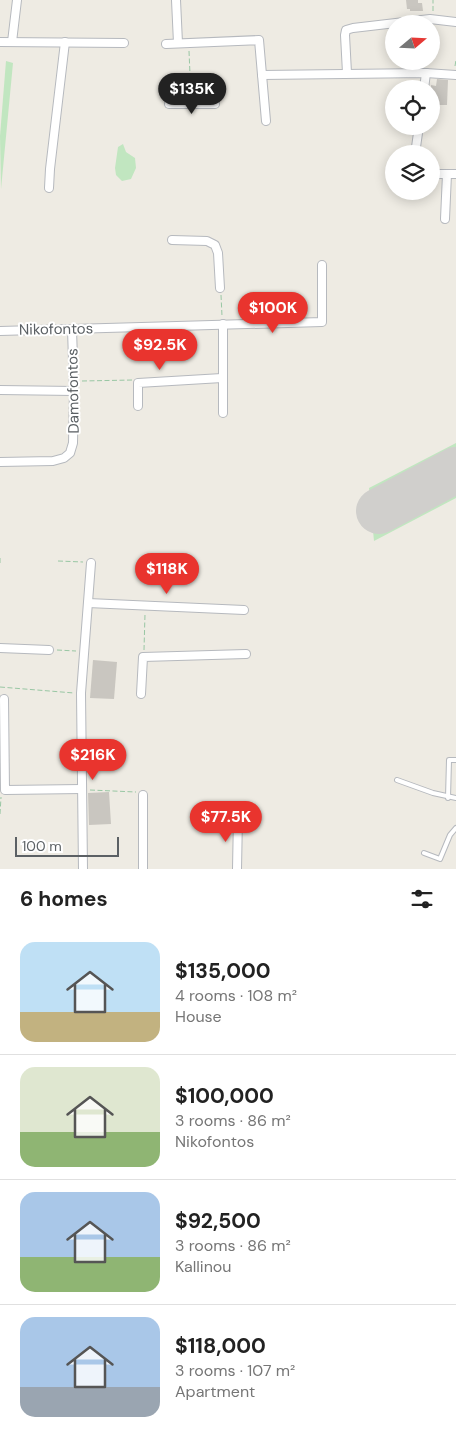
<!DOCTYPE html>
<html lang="en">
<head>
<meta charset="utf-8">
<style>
	:root { --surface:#fff; --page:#f6f6f6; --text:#222; --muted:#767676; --line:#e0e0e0; --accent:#e9342e }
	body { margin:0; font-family:"DM Sans",sans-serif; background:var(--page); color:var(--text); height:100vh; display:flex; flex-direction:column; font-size:19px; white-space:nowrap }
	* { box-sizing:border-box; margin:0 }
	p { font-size:16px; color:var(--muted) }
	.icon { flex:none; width:28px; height:28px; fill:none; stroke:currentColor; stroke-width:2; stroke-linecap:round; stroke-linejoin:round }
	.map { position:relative; height:869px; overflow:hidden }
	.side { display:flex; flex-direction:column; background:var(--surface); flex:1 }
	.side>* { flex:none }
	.needle { width:32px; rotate:71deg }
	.controls { position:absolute; left:385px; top:15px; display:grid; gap:10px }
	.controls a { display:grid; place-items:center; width:55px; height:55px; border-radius:50%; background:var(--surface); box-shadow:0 2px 12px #0003; font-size:25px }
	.scale { position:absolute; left:15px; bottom:12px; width:104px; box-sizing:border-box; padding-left:5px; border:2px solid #5b6064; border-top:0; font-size:14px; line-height:18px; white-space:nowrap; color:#5b6064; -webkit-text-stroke:4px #fff; paint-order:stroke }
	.price { position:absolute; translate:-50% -42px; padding:0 11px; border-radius:18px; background:var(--accent); color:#fff; font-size:16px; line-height:32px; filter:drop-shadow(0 1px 2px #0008) }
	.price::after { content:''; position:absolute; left:50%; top:30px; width:15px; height:11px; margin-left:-8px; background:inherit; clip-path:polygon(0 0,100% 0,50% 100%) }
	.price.active { background:#222; color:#fff }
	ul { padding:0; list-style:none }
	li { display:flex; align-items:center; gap:15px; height:125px; padding:0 20px }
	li+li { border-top:1px solid var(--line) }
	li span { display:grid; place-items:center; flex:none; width:140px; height:100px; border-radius:15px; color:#555 }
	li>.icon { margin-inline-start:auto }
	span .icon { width:60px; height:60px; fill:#fffc; stroke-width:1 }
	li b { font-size:21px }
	h2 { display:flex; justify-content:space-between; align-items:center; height:60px; padding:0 20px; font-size:21px }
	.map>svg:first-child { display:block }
	.green { fill:#c1e6c0 }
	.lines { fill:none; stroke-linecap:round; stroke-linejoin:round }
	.runway { stroke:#d0cfcc; stroke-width:46 }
	.building { fill:#c9c6c0 }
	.lane-casing { stroke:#b6b9be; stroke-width:6 }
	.street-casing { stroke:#b6b9be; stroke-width:10 }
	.path { stroke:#99c7a4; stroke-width:1; stroke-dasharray:5 2.5; stroke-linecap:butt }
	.lane { stroke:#fff; stroke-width:4 }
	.street { stroke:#fff; stroke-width:8 }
	.labels { text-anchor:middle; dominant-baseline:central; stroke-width:4; stroke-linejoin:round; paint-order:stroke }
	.street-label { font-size:15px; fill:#5b6064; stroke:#fff }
</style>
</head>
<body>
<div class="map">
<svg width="456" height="869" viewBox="0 0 456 869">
	<rect width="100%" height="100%" fill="#eeebe3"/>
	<g class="green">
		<path d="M6,61L13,63L1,189L0,136Z"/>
		<path d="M123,144L126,152L135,158L136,168L131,179L122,181L116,175L115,168L118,147Z"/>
		<path d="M456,443V457L372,501L375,527L456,485V498L374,541L369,488Z"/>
	</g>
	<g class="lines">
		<path class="runway" d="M379,511L456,470"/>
	</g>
	<g class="building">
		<path d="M406,0H418V3H422L423,11H410V9H407Z"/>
		<path d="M437,79L448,80L447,105H431V85L436,86Z"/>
		<path d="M93,660L117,662L114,699L90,698Z"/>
		<path d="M109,792L111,824L89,825L88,793Z"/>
	</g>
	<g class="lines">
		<g class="lane-casing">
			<g id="lane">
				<path d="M397,780L433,793L456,798"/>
				<path d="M448,798L449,760H456"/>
				<path d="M424,853L440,859L450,835L456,828"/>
			</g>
		</g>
		<g class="street-casing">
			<g id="street">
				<path d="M176,0L178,43"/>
				<path d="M0,42L124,43"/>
				<path d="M12,42L17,0"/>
				<path d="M166,44L259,40L266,121"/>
				<path d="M347,73L345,35L346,30L353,28L430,19L456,22"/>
				<path d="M262,75L426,73L456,75"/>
				<path d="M424,89L426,73"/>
				<path d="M169,104H215"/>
				<path d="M415,154L419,126"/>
				<path d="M431,174H456"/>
				<path d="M49,188L50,169L65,42"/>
				<path d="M445,219L447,174"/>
				<path d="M172,240L207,241L215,245L218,253L220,288"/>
				<path d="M0,331L322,322V265"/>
				<path d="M0,390L74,391"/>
				<path d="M138,406V383L222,378"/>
				<path d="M223,413V324"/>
				<path d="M0,462L53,461L64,458L70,453L73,443L74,391L72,329"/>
				<path d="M88,603L244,610"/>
				<path d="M0,648L49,650"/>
				<path d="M141,694L143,657L246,654"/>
				<path d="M4,699L5,790L82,789"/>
				<path d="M143,795V869"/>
				<path d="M83,869L81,693L91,563"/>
				<path d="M237,869L238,817"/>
			</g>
		</g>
		<g class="path">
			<path d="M433,11V0"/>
			<path d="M189,51L191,97"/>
			<path d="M455,66L456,60"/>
			<path d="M221,295L222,316"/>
			<path d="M82,381L133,380"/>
			<path d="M58,561L83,562"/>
			<path d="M0,563V558"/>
			<path d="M57,650L76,651"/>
			<path d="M144,650L145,614"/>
			<path d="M0,687L74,693"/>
			<path d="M90,790L136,792"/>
			<path d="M0,814L1,797"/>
		</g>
		<use href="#lane" class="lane"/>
		<use href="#street" class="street"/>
	</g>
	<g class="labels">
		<g class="street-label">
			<text transform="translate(56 329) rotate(-1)">Nikofontos</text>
			<text transform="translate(73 391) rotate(-91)">Damofontos</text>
		</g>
	</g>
</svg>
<div class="controls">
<a><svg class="needle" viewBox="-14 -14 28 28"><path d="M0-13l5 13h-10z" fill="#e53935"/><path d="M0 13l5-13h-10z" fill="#767676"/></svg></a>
<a><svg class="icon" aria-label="locate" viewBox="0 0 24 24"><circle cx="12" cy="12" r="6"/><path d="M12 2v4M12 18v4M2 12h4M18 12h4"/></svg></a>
<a><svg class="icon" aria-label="layers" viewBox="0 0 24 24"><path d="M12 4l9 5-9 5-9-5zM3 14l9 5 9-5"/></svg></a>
</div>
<div class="scale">100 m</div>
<b class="price active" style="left:192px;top:115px">$135K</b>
<b class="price" style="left:273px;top:334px">$100K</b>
<b class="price" style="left:160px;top:371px">$92.5K</b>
<b class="price" style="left:167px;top:595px">$118K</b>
<b class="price" style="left:93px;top:781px">$216K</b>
<b class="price" style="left:226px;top:843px">$77.5K</b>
</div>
<section class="side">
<h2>6 homes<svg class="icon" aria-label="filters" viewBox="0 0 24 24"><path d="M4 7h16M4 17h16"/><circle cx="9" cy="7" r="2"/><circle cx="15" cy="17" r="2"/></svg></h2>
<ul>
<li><span style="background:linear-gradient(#bfe0f5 70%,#c2b280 0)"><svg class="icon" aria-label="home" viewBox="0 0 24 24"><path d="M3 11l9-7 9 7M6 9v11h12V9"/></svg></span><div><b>$135,000</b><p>4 rooms · 108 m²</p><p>House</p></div></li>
<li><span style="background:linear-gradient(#dfe7d0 65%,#8fb573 0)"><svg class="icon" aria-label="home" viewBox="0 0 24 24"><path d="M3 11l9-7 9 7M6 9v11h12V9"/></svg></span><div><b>$100,000</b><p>3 rooms · 86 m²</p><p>Nikofontos</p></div></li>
<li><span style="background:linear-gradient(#a9c7e8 65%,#8fb573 0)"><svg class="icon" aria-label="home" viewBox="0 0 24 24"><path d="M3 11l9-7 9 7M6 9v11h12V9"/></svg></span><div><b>$92,500</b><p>3 rooms · 86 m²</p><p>Kallinou</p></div></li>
<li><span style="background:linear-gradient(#a9c7e8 70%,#9aa5b1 0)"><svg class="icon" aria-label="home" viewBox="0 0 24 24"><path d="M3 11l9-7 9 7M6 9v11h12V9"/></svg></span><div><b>$118,000</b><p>3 rooms · 107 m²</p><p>Apartment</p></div></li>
</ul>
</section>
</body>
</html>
